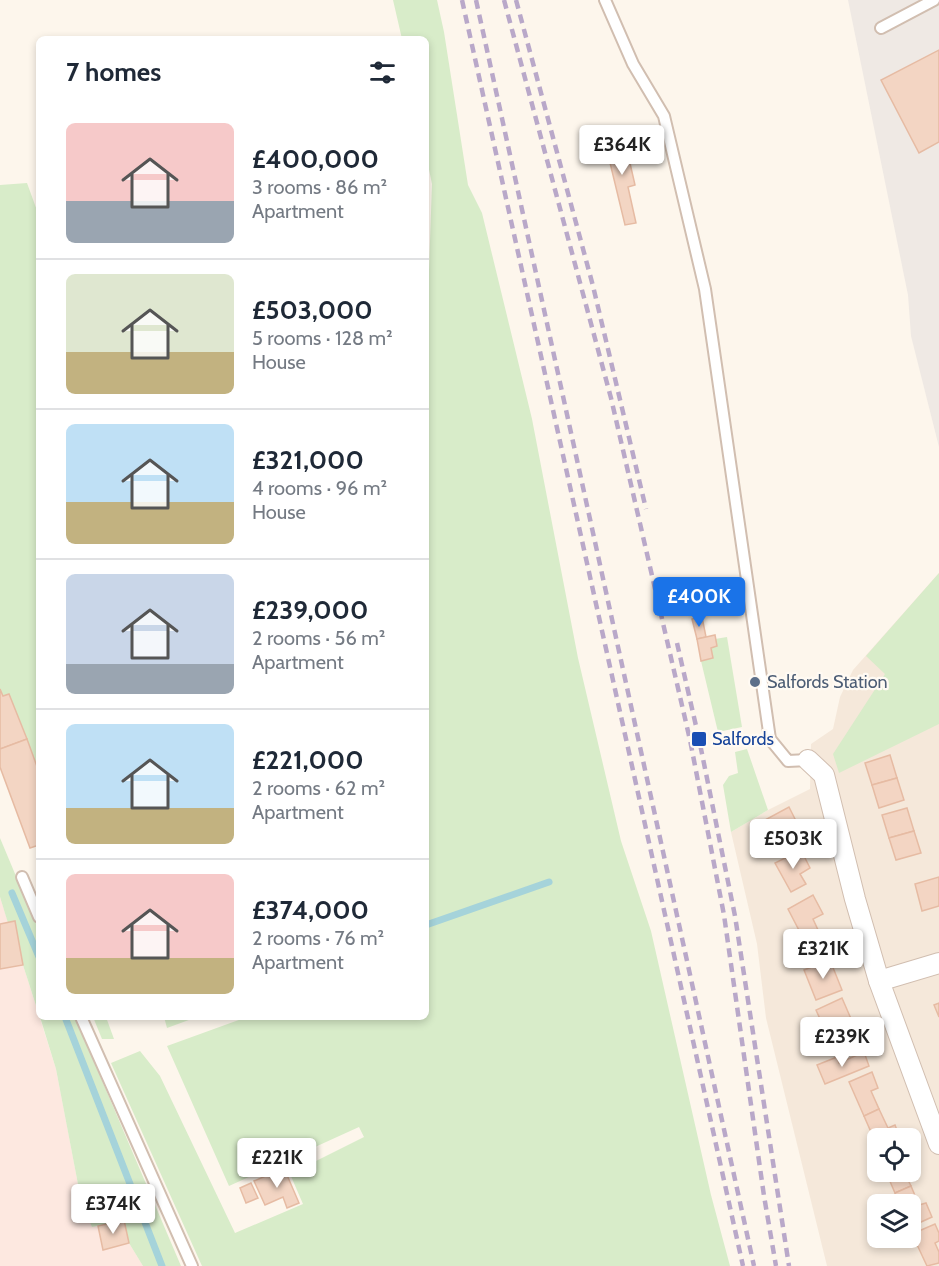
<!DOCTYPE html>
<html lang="en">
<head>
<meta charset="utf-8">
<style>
	:root { --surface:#fff; --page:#f6f6f7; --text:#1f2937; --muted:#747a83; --line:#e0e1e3; --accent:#1a73e8 }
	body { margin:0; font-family:Cabin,sans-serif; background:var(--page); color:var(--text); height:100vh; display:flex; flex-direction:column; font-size:22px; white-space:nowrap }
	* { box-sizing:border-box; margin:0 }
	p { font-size:20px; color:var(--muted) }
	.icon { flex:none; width:33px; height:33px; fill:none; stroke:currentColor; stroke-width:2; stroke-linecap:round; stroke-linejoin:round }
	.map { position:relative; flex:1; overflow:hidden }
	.side { position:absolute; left:36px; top:36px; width:393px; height:984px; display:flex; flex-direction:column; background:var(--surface); border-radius:9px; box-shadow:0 3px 9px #0003 }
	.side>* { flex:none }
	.fabs { position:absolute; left:867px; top:1128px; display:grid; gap:12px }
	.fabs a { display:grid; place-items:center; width:54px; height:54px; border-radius:9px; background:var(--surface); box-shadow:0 3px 9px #0003; font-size:30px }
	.price { position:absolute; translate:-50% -51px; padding:0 14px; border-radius:6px; background:#fff; color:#222; font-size:20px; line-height:39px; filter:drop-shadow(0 2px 3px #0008) }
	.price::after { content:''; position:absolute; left:50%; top:36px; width:18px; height:14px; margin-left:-9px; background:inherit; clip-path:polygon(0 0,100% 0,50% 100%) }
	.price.on { background:var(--accent); color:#fff }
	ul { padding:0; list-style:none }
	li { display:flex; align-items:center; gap:18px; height:150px; padding:0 30px }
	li+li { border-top:2px solid var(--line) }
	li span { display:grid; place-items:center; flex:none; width:168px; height:120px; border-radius:9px; color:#555 }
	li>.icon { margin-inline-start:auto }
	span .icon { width:72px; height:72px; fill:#fffc; stroke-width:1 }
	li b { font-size:26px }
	h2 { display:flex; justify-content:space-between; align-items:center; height:72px; padding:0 30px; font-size:26px }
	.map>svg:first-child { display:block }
	.residential { fill:#f5e8da; fill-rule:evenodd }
	.commercial { fill:#fde8e0 }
	.industrial { fill:#efe9e4 }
	.green { fill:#d8ecc9 }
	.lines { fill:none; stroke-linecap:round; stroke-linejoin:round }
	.stream { stroke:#a5d3da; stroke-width:7 }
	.building { fill:#f3d5c3; stroke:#e6bba3; stroke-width:1.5 }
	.lane-casing { stroke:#d1beb0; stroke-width:14 }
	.street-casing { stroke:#d1beb0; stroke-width:22 }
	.lane { stroke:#fff; stroke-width:10 }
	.street { stroke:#fff; stroke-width:20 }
	.rail { stroke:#b9a8c9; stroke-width:4.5; stroke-dasharray:9 6; stroke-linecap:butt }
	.service-dot { fill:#5c6f8a; stroke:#fffaf3; stroke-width:2 }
	.transit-dot { fill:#1a4fb4; stroke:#fffaf3; stroke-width:2 }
	.labels { text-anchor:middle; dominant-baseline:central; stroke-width:4.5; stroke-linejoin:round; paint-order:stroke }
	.service-label { font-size:18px; fill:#4e5e75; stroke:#fffaf3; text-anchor:start }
	.transit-label { font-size:18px; fill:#164399; stroke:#fffaf3; text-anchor:start }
</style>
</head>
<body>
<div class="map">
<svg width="939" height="1266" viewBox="0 0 939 1266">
	<rect width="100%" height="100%" fill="#fdf6ec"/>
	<path class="residential" d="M939,573V1266H827L766,1018L757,944L731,832L768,810L810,789L811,744L833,729L840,697L853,670ZM878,1138H910V1172H878ZM878,1204H910V1238H878Z"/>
	<path class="commercial" d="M0,897L8,922L15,921L23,965L56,1069L81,1200L92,1226L124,1220L129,1243L143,1266H0Z"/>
	<path class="industrial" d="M848,0H939V447L911,336L908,295Z"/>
	<g class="green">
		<path d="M393,0H437L444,32L468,185L482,213L532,419L578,658L621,841L651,931L711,1195L730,1266H202L111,1063L140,1051L160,1076L235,1233L303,1204L290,1174L364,1137L359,1127L229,1186L167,1046L247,1017H426V300L428,299L432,184L426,155V39H402Z"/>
		<path d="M27,183L39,216V772L9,694L3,696L0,689V185Z"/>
		<path d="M939,573V724L839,773L833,754L885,674L866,656Z"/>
		<path d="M727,637L742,727L718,732L701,661L713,658L711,648L717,646L715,639Z"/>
		<path d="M747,749L768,810L731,832L723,785L729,776L738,773L735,752Z"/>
		<path d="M0,838L39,931V1015L23,965L15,922L8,923L0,897Z"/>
		<path d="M40,1017H75L181,1266H143L129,1243L124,1220L92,1227L81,1200L56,1069Z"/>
		<path d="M93,1017H106L114,1039H102Z"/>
		<path d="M164,1017H197L167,1028Z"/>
	</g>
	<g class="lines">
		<g class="stream">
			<path d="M12,893L39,957"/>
			<path d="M426,925L549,882"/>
			<path d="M65,1017L162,1266"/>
		</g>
	</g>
	<g class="building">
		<path d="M939,50V142L919,153L881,80Z"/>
		<path d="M624,137L635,185L628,187L636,223L625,225L605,142Z"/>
		<path d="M702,617L706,637L697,639L692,619Z"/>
		<path d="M715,635L717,646L711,648L713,658L701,661L697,639Z"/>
		<path d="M0,689L3,696L9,694L27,739L0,749Z"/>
		<path d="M27,739L39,772V845L30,848L0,767V749Z"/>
		<path d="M890,755L897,778L872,785L865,763Z"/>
		<path d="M897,778L904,800L879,808L872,785Z"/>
		<path d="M789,807L798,825L788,831L794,841L779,849L763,821Z"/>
		<path d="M907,808L914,831L889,838L882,815Z"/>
		<path d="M914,831L921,853L896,860L889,838Z"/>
		<path d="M801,850L810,868L800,874L806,884L791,892L775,863Z"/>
		<path d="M939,877V906L922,911L915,884Z"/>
		<path d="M813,895L823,914L813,919L818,930L803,938L788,909Z"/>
		<path d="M15,921L23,965L0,969V924Z"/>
		<path d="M830,960L842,990L816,1000L804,970Z"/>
		<path d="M842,998L855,1028L829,1039L816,1010Z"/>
		<path d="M939,1003V1017L934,1005Z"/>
		<path d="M864,1052L869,1066L825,1084L817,1065L837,1057L839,1063Z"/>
		<path d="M872,1072L878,1088L871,1091L879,1109L864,1116L849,1082Z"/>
		<path d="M879,1109L888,1128L895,1125L900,1138H878V1148L864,1116Z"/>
		<path d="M284,1168L299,1203L287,1208L283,1197L265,1205L254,1181Z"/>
		<path d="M886,1172H904L911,1186L895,1193Z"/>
		<path d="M251,1183L258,1198L246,1203L240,1188Z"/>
		<path d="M911,1186L919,1205L926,1203L932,1217L910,1227V1204H900L895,1193Z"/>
		<path d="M124,1220L129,1243L103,1250L98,1226Z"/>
		<path d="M935,1224L939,1233V1241L935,1243L939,1252V1263L927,1266L912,1234Z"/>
	</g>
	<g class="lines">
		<g class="lane-casing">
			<g id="lane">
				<path d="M605,0L633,64L664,116L705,289L770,739L788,761L808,760"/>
				<path d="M881,28L934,0"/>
				<path d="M22,877L39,917"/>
				<path d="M81,1017L192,1266"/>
			</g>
		</g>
		<g class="street-casing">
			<g id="street">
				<path d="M808,760L824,775L855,899L879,981L939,1144"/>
				<path d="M879,981L939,963"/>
			</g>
		</g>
		<use href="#lane" class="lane"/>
		<use href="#street" class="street"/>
		<g class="rail">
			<path d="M462,0L743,1266"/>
			<path d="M476,0L754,1266"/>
			<path d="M504,0L611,398L690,740L724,915L764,1196L776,1266"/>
			<path d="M516,0L593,286L646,509"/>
			<path d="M677,643L699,739L735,916L789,1266"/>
		</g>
	</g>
	<circle class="service-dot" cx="755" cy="682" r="6"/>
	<rect class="transit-dot" x="691" y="731" width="16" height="16" rx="3"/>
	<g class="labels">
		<g class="service-label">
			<text x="767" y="682">Salfords Station</text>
		</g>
		<g class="transit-label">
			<text x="712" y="739">Salfords</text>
		</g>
	</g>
</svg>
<div class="fabs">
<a><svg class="icon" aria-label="locate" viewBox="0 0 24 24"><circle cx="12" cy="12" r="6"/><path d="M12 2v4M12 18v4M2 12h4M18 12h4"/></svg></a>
<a><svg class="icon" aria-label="layers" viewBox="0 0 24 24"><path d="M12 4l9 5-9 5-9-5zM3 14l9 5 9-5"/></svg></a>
</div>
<b class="price" style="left:622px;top:176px">£364K</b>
<b class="price on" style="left:699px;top:628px">£400K</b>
<b class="price" style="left:793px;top:870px">£503K</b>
<b class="price" style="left:823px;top:980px">£321K</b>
<b class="price" style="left:842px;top:1068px">£239K</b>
<b class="price" style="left:277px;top:1189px">£221K</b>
<b class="price" style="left:113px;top:1235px">£374K</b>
<section class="side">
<h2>7 homes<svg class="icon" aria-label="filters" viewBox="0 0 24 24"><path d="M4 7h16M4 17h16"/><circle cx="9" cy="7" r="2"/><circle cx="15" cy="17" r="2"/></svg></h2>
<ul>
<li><span style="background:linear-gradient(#f6c9c9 65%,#9aa5b1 0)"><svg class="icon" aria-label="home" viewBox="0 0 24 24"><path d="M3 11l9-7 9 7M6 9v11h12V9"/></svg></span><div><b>£400,000</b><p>3 rooms · 86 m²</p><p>Apartment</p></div></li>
<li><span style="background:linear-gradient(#dfe7d0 65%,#c2b280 0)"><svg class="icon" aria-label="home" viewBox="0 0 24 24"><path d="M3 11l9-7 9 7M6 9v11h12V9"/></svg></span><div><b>£503,000</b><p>5 rooms · 128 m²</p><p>House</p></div></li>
<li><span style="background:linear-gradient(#bfe0f5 65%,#c2b280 0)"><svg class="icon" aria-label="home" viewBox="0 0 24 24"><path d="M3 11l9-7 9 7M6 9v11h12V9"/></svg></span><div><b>£321,000</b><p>4 rooms · 96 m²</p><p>House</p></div></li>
<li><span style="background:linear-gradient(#c9d6e8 75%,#9aa5b1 0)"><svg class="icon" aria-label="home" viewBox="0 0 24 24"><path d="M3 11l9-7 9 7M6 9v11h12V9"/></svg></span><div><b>£239,000</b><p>2 rooms · 56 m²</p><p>Apartment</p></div></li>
<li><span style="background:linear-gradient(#bfe0f5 70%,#c2b280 0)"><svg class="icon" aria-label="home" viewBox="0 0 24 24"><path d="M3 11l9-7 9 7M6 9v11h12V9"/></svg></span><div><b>£221,000</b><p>2 rooms · 62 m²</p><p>Apartment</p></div></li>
<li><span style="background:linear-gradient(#f6c9c9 70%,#c2b280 0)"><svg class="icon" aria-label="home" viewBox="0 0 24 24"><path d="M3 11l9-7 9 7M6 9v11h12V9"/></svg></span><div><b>£374,000</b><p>2 rooms · 76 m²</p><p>Apartment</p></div></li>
</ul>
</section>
</div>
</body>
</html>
